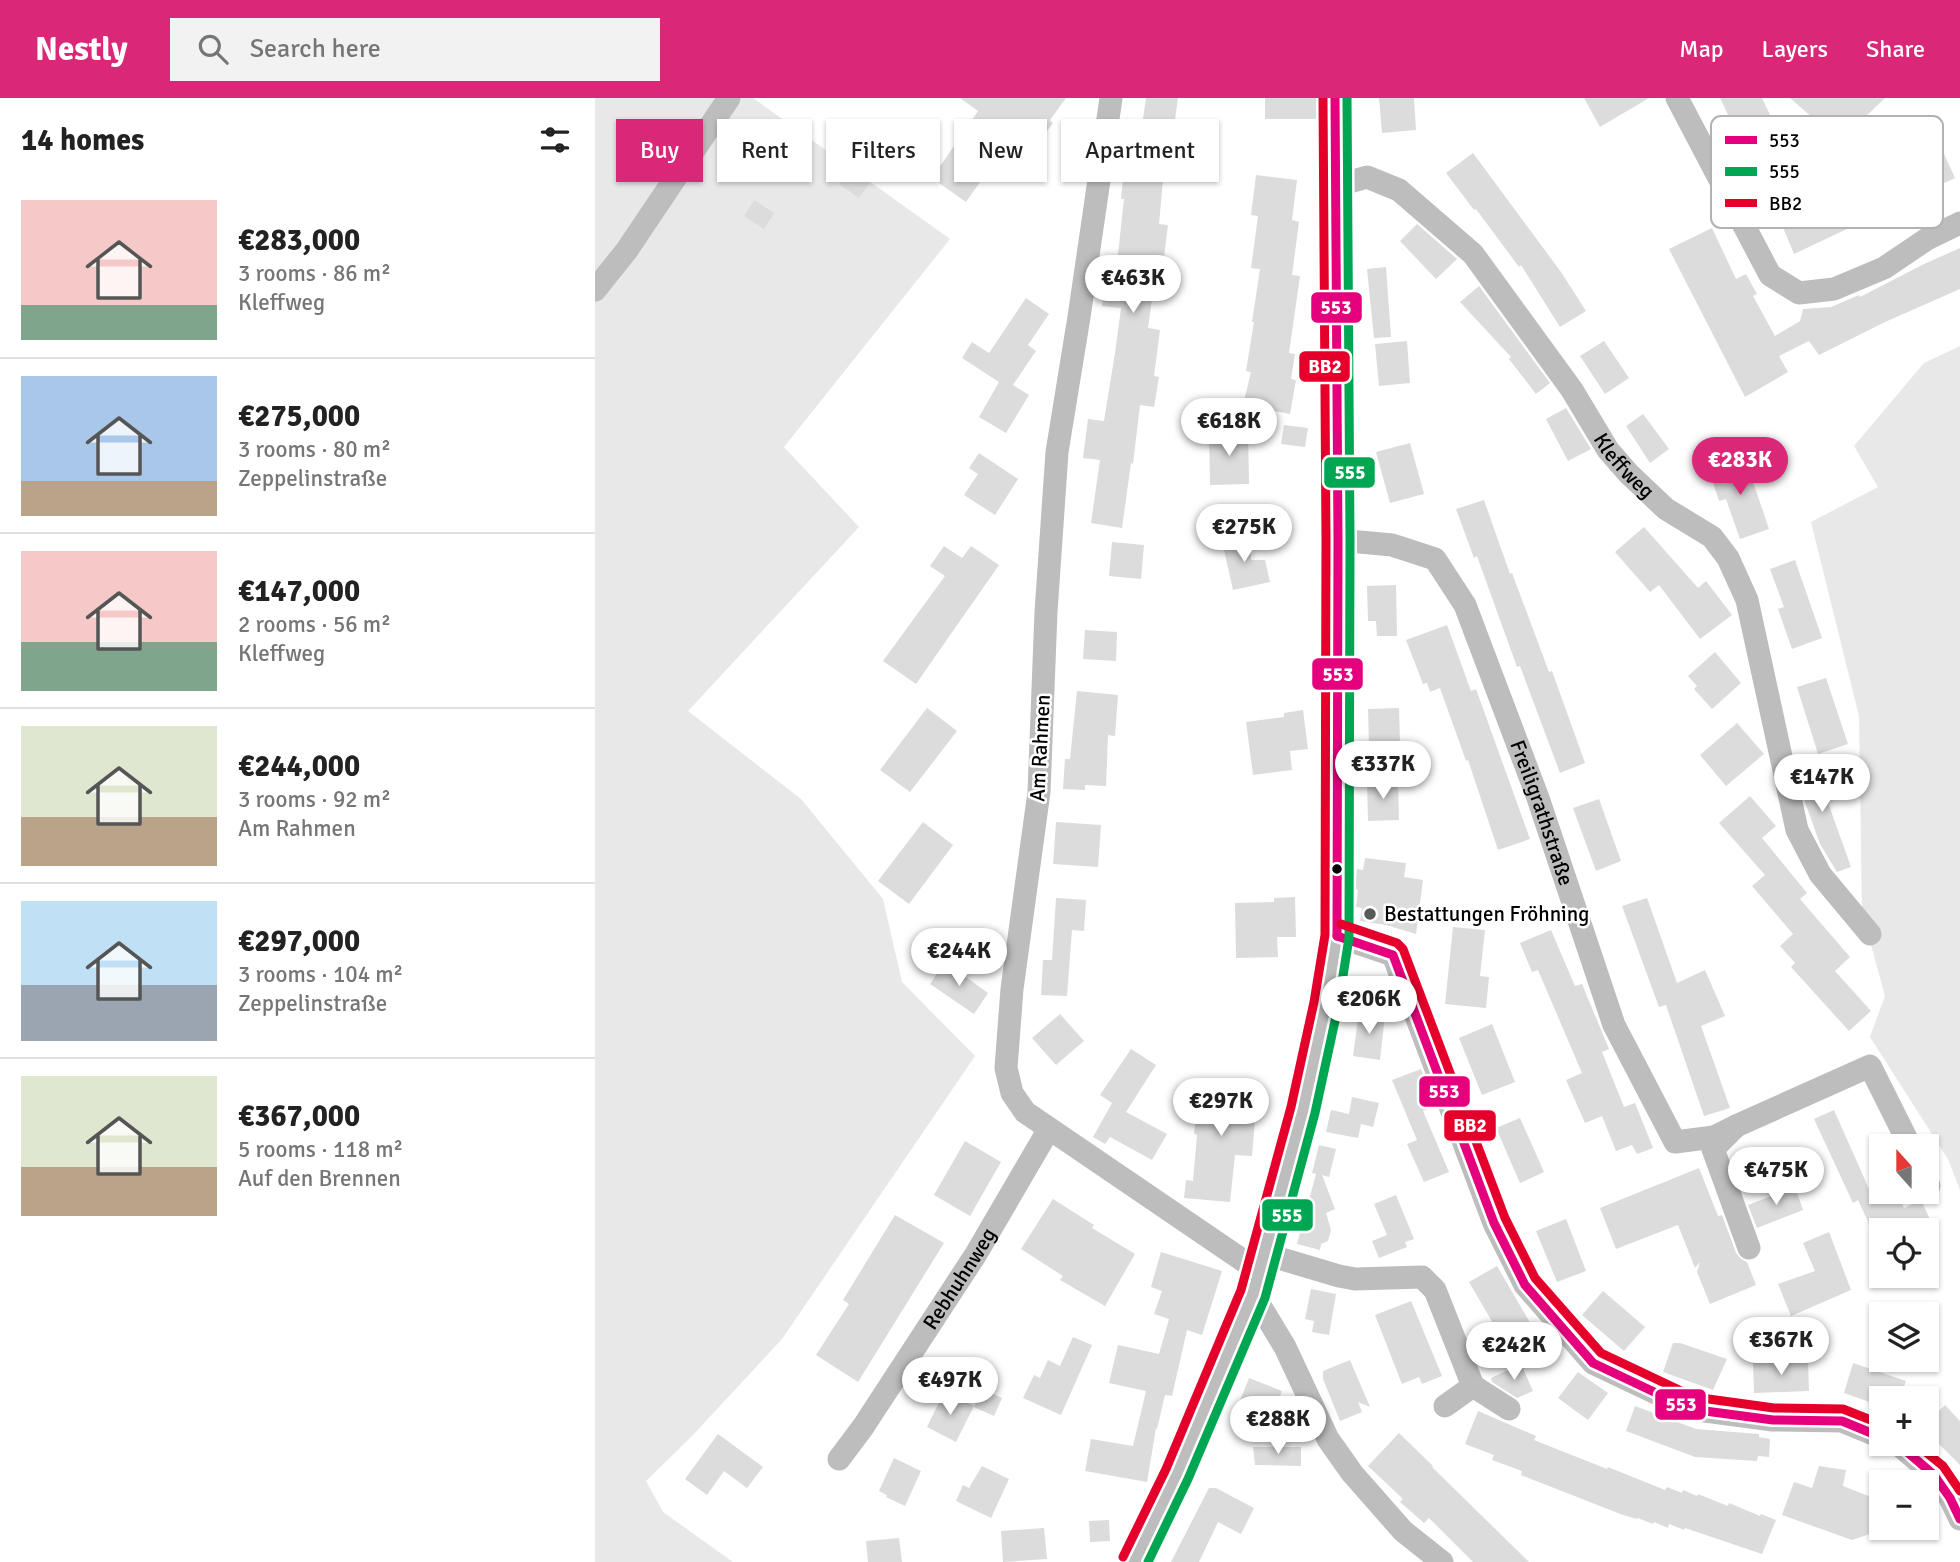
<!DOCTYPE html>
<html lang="en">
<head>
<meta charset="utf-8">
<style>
	:root { --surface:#fff; --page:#f2f2f2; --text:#222; --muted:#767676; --line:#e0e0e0; --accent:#db2777 }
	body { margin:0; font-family:Signika,sans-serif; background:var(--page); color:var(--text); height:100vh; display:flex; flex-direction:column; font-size:26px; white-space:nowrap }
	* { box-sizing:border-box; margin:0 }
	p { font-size:23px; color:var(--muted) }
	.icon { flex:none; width:38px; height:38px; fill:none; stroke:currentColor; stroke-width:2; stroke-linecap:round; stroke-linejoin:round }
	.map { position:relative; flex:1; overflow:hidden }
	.sheet { display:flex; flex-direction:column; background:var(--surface); width:595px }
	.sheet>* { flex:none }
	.guide { position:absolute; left:21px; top:21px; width:665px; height:63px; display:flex; gap:14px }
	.needle { width:46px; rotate:339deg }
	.tools { position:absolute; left:1274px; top:1036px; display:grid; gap:14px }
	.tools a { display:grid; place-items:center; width:70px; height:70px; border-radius:0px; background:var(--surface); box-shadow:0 2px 5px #0004; font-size:35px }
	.price { position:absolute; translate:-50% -60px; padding:0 16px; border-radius:24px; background:#fff; color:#222; font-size:23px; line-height:46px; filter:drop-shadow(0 2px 4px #0008) }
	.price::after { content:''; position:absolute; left:50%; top:42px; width:21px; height:16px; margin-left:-10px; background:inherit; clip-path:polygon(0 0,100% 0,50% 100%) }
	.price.on { background:var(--accent); color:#fff }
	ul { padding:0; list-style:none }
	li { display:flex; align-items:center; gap:21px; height:175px; padding:0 21px }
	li+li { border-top:2px solid var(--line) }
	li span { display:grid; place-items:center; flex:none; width:196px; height:140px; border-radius:0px; color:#555 }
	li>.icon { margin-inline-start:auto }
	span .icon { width:84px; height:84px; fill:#fffc; stroke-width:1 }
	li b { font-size:30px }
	h2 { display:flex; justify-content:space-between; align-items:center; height:84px; padding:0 21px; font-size:30px }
	.tag { padding:0 24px; border-radius:0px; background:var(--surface); box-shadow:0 2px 5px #0004; font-size:24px; line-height:63px }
	.tag.on { background:var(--accent); color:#fff }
	header { display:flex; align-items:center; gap:42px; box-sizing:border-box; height:98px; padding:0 35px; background:var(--accent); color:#fff }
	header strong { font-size:33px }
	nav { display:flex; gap:38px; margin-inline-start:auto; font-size:24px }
	.search { width:490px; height:63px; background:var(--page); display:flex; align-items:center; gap:18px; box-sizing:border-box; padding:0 24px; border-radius:0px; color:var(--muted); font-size:26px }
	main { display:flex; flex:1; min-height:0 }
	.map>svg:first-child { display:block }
	.green { fill:#e8e8e8 }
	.building { fill:#dcdcdc }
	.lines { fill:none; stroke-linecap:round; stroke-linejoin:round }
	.street { stroke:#bdbdbd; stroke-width:23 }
	.bus-1-casing { stroke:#fff; stroke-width:14 }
	.bus-2-casing { stroke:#fff; stroke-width:14 }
	.bus-3-casing { stroke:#fff; stroke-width:14 }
	.bus-1 { stroke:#e5007d; stroke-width:9 }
	.bus-2 { stroke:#00a651; stroke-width:9 }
	.bus-3 { stroke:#e4002b; stroke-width:9 }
	.bus-dot { fill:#000; stroke:#fff; stroke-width:2.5 }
	.poi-dot { fill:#595959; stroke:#fff; stroke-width:2.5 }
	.labels { text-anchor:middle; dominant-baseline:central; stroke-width:5; stroke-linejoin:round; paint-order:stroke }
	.street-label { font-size:21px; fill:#000; stroke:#fff }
	.poi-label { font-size:21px; fill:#000; stroke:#fff; text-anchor:start }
	.key { fill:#fff; stroke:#b2b2b2; stroke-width:2 }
	.key-label { font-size:19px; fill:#000 }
	.line-badge { stroke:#fff; stroke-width:2.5 }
	.badge-label { font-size:19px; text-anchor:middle; font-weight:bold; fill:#fff }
</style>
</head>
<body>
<header>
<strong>Nestly</strong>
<div class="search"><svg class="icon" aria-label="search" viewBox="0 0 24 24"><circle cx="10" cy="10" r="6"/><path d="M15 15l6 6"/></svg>Search here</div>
<nav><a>Map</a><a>Layers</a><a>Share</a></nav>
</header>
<main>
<section class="sheet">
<h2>14 homes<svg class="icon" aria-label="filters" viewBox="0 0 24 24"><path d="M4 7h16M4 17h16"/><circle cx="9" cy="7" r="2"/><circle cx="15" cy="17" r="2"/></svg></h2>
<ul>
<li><span style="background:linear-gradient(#f6c9c9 75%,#7fa58c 0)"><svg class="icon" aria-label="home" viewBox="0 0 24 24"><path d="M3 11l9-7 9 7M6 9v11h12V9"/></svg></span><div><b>€283,000</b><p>3 rooms · 86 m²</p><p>Kleffweg</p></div></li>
<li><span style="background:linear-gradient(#a9c7e8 75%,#b9a48a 0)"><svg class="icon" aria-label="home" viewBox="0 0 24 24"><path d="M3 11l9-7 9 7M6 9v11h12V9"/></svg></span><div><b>€275,000</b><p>3 rooms · 80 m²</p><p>Zeppelinstraße</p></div></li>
<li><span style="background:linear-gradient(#f6c9c9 65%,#7fa58c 0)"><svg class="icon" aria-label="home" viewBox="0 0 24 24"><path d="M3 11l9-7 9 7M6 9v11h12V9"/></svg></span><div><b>€147,000</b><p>2 rooms · 56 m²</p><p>Kleffweg</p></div></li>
<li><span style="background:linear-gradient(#dfe7d0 65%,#b9a48a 0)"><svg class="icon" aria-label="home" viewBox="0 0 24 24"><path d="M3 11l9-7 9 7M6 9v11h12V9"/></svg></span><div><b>€244,000</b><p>3 rooms · 92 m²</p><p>Am Rahmen</p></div></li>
<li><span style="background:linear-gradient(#bfe0f5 60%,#9aa5b1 0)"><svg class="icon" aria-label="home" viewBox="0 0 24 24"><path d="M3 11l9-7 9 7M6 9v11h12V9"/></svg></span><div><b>€297,000</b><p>3 rooms · 104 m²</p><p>Zeppelinstraße</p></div></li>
<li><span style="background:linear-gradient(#dfe7d0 65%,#b9a48a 0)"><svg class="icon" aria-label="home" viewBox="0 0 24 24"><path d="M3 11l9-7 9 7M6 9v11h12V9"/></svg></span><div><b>€367,000</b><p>5 rooms · 118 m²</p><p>Auf den Brennen</p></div></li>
</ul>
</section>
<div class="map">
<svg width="1365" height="1464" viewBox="0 0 1365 1464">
	<rect width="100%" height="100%" fill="#fff"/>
	<g class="green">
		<path d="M0,0H158L355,141L189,349L264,429L93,613L206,701L288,801L307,884L380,958L187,1241L97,1338L51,1383L68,1414L138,1464H0Z"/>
		<path d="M1365,248V1092L1353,1061L1275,939L1290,898L1267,814L1264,618L1216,424L1283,389L1259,348L1329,265Z"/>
	</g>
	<g class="building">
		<path d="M365,0H471L455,22L458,25L437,53L417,38L371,104L337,80L383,13Z"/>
		<path d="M551,0H583L576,50L571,49L564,126L573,127L569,159L563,158L553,230L565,232L559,278L564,279L559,309L545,307L538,366L536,365L527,430L496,425L505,362L488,360L493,321L509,323L520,255L526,210L507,208L511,173L521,174L529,101H526L529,68L541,69Z"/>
		<path d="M670,0H726L725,21H670Z"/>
		<path d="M784,0H819L821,32L787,35Z"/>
		<path d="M989,0H1054L1005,29Z"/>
		<path d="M1125,0H1167L1197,63L1200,62L1220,104L1344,45L1360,80L1199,156L1179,108L1177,109Z"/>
		<path d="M1195,0H1290L1264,25L1260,20L1241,40Z"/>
		<path d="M878,55L966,174L991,213L965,229L926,167L924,169L881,111L879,112L851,75Z"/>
		<path d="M255,70L275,84L264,100L244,86Z"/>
		<path d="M661,77L702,82L697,122L704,124L697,177L705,178L694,255L700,256L696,281L701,282L695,316L648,307L656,274L651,273L659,224H657L665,171L656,170L663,118L656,117Z"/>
		<path d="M159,102L179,115L169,131L149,118Z"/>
		<path d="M822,126L862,161L841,181L805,143Z"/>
		<path d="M1117,130L1141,181L1151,176L1162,196L1158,198L1180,238L1205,223L1208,211L1236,209L1264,197L1265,199L1329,166L1365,150V191L1290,224L1224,257L1214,243L1184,258L1193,274L1150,299L1074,151Z"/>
		<path d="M791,169L796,239L779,240L772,171Z"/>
		<path d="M884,188L955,285L941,296L914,261L916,259L865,204Z"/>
		<path d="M431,200L454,216L433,247L441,253L418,287L434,297L411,335L384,319L404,284L367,260L377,244L394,255Z"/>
		<path d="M812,243L815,285L784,288L780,246Z"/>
		<path d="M1009,243L1034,280L1010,296L985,258Z"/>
		<path d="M971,310L996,351L973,363L951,321Z"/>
		<path d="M1048,316L1074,351L1055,365L1031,328Z"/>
		<path d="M689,327L713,330L710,349L686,346Z"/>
		<path d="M653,332L654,386L615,387L614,333Z"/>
		<path d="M815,345L829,396L795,405L781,354Z"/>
		<path d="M384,355L423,381L400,417L369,397L383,376L374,370Z"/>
		<path d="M1150,360L1174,431L1145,441L1131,401L1124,403L1114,372Z"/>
		<path d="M889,402L915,476L917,475L954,574L957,573L990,665L965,675L925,568L922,569L882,458L879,460L861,411Z"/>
		<path d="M1049,429L1103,490L1111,483L1137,517L1105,541L1064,487L1055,494L1020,454Z"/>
		<path d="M655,437L656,462H670L675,484L638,492L627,443Z"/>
		<path d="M517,444L549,447L546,481L514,478Z"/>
		<path d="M349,448L367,460L376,448L404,467L321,586L288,563L350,478L335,468Z"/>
		<path d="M1200,462L1227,540L1197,551L1183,511L1189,509L1175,471Z"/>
		<path d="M801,487L802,538H782L781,523H773L772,488Z"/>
		<path d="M852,527L876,593L881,591L935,741L903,752L873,662L871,663L845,590L835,594L832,585L828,586L811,542Z"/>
		<path d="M490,532L522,534L521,563L488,561Z"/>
		<path d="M1120,554L1146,585L1117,611L1099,591L1102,588L1093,578Z"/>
		<path d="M1231,580L1253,646L1223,656L1202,589Z"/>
		<path d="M482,593L523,597L520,638L513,637L511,688L490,687V692L468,691L470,661H475Z"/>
		<path d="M332,610L362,633L315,694L285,672Z"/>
		<path d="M804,610L805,645L774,646L773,611Z"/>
		<path d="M708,612L713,651L695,653L697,672L658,677L651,624L689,619V615Z"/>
		<path d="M1142,625L1169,656L1131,688L1105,657Z"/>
		<path d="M1216,657L1256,769L1242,774L1225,746L1210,704L1201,662Z"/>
		<path d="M803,684L804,722L773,723L772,685Z"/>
		<path d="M1155,698L1181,728L1167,740L1212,795L1205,801L1255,859L1240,873L1276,913L1254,933L1196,869L1200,865L1185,848L1198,836L1157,788L1170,777L1124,725Z"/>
		<path d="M1004,701L1026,763L1001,773L978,710Z"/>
		<path d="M328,724L358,747L314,806L283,783Z"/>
		<path d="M461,724L506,727L503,769L458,766Z"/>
		<path d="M770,760L811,765L809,779L828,782L821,836L791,827L765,823L767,810L761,809L763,792L760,791L762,771L768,772Z"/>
		<path d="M700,799L701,839H682L683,859L641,860L640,805L679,804V800Z"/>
		<path d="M461,800L491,802L489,833L477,832L472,898L446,897L448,862H457Z"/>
		<path d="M1052,800L1082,885L1110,872L1130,918L1106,928L1135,1010L1109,1018L1071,907L1064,909L1027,808Z"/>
		<path d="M858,829L890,832L885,878L894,879L891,910L850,906Z"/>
		<path d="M956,832L980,888L987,886L1014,951L1007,954L1029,1009L1040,1005L1058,1050L1042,1056L1037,1047L1021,1053L1007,1018L990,1025L971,982L987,975L943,872L937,874L925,845Z"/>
		<path d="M350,864L393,895L379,916L335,886Z"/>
		<path d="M764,913L790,917L785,962L758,958Z"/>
		<path d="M465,916L489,943L461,967L437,940Z"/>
		<path d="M897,926L920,984L887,997L864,940Z"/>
		<path d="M536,951L561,967L531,1014L572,1036L557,1062L515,1039L510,1046L498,1039L517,1005L505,997Z"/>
		<path d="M826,971L840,1008L828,1013L854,1074L829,1084L812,1046L822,1042L797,982Z"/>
		<path d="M643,983L663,985L657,1058L640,1057L635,1104L589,1100L591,1082L598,1083L602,1037L599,1036L605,984L642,988Z"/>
		<path d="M757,999L784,1005L778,1029L766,1026L763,1040L731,1034L736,1012L754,1016Z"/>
		<path d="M1239,1012L1274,1091L1286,1085V1094H1302L1309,1110L1326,1102L1340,1132H1277L1263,1102L1258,1105L1219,1021Z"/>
		<path d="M925,1020L949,1074L925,1085L901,1030Z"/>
		<path d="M370,1043L406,1064L375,1118L339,1097Z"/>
		<path d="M724,1047L741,1051L734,1079L727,1077L740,1111L731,1115L736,1132L733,1143L726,1146L725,1152L702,1146L721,1076L717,1075Z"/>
		<path d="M1104,1070L1123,1118L1127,1117L1141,1155L1146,1161L1152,1164L1161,1187L1115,1206L1102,1174L1105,1164L1100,1170L1083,1127L1021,1151L1005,1110Z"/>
		<path d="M1200,1089L1208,1112L1162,1130L1153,1107Z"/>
		<path d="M801,1097L819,1141L810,1144L812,1149L784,1160L777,1143L792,1137L779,1106Z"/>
		<path d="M458,1101L499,1127L497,1130L540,1156L510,1208L465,1182L468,1178L426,1151Z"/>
		<path d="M300,1117L349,1145L263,1284L221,1257L254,1206L248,1202Z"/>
		<path d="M971,1121L991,1173L962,1184L941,1133Z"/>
		<path d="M1234,1134L1256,1192L1196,1218L1183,1186L1220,1173L1208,1145Z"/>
		<path d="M566,1154L627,1173L607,1237L592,1232L577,1298L570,1297L562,1331L561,1330L552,1384L490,1373L496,1341L538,1348L551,1293L514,1285L523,1247L564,1256L574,1221L559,1216L567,1193L556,1189Z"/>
		<path d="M902,1168L944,1240L932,1247L936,1254L920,1263L874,1184Z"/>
		<path d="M716,1191L741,1196L734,1237L717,1234L719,1223L710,1221Z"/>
		<path d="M1008,1193L1050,1229L1029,1253L987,1217Z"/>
		<path d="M816,1203L847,1278L827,1286L824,1279L807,1286L780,1217Z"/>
		<path d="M478,1239L497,1247L466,1317L428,1300L439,1277L445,1280L453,1262L465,1268Z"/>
		<path d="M1078,1245H1085L1132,1261L1118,1292L1068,1274Z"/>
		<path d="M755,1262L775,1309L763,1304L767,1314L745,1323L728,1281V1273Z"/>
		<path d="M1213,1263L1214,1293L1159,1295L1158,1265Z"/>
		<path d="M1258,1265L1311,1283L1305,1300H1286V1308L1249,1295Z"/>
		<path d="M926,1266L938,1293L922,1300L897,1284L896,1280Z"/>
		<path d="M983,1274L1013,1295L993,1322L963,1300Z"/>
		<path d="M654,1280L687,1293L675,1323L642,1310Z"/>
		<path d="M387,1291L407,1300L399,1318L379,1309Z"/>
		<path d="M349,1294L379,1308L361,1344L332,1329Z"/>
		<path d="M1350,1307L1365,1323V1367L1332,1334V1325Z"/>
		<path d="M1040,1308L1101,1331L1164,1336V1339L1175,1341L1174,1359L1163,1358L1162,1363L1100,1359L1031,1333Z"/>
		<path d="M883,1313L941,1338L939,1342L1012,1371L1013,1369L1070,1392L1072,1389L1087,1395L1088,1392L1102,1398L1103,1396L1133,1408L1134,1405L1165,1418L1166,1416L1181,1422L1167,1456L1090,1430L1089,1432L1074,1426L1073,1430L1059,1424L1058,1426L1043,1420L1042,1421L1028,1417L926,1377L927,1373L897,1362L899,1357L870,1346Z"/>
		<path d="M804,1335L838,1368L837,1369L934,1464H878L834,1420L829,1425L805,1404L808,1401L773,1368Z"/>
		<path d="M123,1336L168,1369L152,1390L129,1373L112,1397L90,1381Z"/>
		<path d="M658,1349H706V1368L660,1367Z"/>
		<path d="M299,1360L326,1373L310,1408L291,1399L292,1397L284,1393Z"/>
		<path d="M387,1368L414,1381L396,1420L361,1403L368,1387L374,1390Z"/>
		<path d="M1224,1368L1251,1372L1248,1388L1286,1403V1428L1282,1430L1281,1434L1257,1442L1187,1417L1199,1384L1217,1390Z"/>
		<path d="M614,1390H621L659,1410L646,1436L623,1424L604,1464H576Z"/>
		<path d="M514,1422L515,1443L495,1444L494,1423Z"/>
		<path d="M449,1430L452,1461L408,1464L406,1433Z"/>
		<path d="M304,1440L307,1464H273L271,1443Z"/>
	</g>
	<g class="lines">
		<g class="street">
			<path d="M516,0L484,219L462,354L451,514L444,694L417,891L411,970L417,995L430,1014L665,1174"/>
			<path d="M1082,0L1175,177L1204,195L1239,191L1289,170L1332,141L1365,125"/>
			<path id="s1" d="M741,88L772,79L804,92L878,156L977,292L1013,352L1034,376L1071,411L1117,439L1133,460L1152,502L1202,732L1225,776L1275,836"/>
			<path d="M0,192L32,152L134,0"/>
			<path id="s2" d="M743,442L797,447L840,461L870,507L943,700L1019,927L1080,1044L1119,1039L1141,1028L1118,1051L1154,1150"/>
			<path d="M742,838L798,857L899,1125L930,1187L998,1265L1095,1311L1178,1322L1247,1323L1286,1339"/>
			<path d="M1141,1028L1275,968L1315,1048"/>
			<path d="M1332,1083L1334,1088"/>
			<path d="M670,1156L744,1178L760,1181L827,1179L840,1192L878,1288L850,1308"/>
			<path d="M658,1196L690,1249L733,1341L757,1375L808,1433L847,1464"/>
			<path d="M878,1288L914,1311"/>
			<path d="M1303,1346L1339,1377L1355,1400L1365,1421"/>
			<path id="s3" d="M244,1361L268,1329L381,1156L454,1031"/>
			<path d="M539,1464L582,1376L658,1196L670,1156L708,1012L731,906L742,838L743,442L740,0"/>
		</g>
		<g class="bus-1-casing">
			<g id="bus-1">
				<path d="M740,0L743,442L742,838"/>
				<path d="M742,838L798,857L899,1125L930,1187L998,1265L1095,1311L1178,1322L1247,1323L1286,1339"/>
				<path d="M1303,1346L1339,1377L1355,1400L1365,1421"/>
			</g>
		</g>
		<g class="bus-2-casing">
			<path id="bus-2" d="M553,1464L593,1381L670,1200L720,1015L743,909L754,840L755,442L752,0"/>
		</g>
		<g class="bus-3-casing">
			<g id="bus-3">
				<path d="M746,826L802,845L808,851L910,1120L940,1180L1006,1255L1099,1299L1179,1310L1248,1311L1286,1326"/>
				<path d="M1321,1346L1348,1368L1365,1393"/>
				<path d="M528,1459L571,1371L646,1192L696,1009L719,904L730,837L731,442L728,0"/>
			</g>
		</g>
		<use href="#bus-1" class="bus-1"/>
		<use href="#bus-2" class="bus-2"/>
		<use href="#bus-3" class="bus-3"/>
	</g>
	<circle class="bus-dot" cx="742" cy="771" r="6"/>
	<circle class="poi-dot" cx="775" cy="816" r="7"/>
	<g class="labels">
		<g class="street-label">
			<text stroke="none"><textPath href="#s1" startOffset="425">Kleffweg</textPath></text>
			<text transform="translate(445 650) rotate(-87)">Am Rahmen</text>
			<text stroke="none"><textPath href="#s2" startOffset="376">Freiligrathstraße</textPath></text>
			<text stroke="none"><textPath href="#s3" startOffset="217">Rebhuhnweg</textPath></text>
		</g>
		<g class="poi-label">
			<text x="789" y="816">Bestattungen Fröhning</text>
		</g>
	</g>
	<rect x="1116" y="18" width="232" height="112" rx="10" class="key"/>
	<rect x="1130" y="38" width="32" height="8" fill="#e5007d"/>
	<rect x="1130" y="69" width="32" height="9" fill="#00a651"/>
	<rect x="1130" y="101" width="32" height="8" fill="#e4002b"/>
	<g class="key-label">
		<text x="1174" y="49">553</text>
		<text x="1174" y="80">555</text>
		<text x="1174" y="112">BB2</text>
	</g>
	<g class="line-badge">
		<rect x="715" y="193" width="53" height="33" rx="7" fill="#e5007d"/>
		<rect x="703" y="252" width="53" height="33" rx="7" fill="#e4002b"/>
		<rect x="728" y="358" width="53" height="33" rx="7" fill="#00a651"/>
		<rect x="716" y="559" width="53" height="34" rx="7" fill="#e5007d"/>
		<rect x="823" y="977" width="53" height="33" rx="7" fill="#e5007d"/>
		<rect x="848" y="1011" width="54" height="33" rx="7" fill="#e4002b"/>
		<rect x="666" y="1100" width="53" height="34" rx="7" fill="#00a651"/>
		<rect x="1059" y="1290" width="53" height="33" rx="7" fill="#e5007d"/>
	</g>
	<g class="badge-label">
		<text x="741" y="216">553</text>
		<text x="730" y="275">BB2</text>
		<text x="755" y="381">555</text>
		<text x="743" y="583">553</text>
		<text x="849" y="1000">553</text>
		<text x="875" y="1034">BB2</text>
		<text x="692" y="1124">555</text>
		<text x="1086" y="1313">553</text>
	</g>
</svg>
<div class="tools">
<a><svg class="needle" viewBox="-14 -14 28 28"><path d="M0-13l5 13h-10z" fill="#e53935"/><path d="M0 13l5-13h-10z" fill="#767676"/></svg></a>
<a><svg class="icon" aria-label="locate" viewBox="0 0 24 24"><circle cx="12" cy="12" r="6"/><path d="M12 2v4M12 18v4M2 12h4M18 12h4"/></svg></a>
<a><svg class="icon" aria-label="layers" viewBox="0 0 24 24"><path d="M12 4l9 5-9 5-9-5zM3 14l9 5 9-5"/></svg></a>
<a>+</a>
<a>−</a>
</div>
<b class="price" style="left:538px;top:217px">€463K</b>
<b class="price" style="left:634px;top:360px">€618K</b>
<b class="price on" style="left:1145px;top:399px">€283K</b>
<b class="price" style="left:649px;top:466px">€275K</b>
<b class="price" style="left:788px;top:703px">€337K</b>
<b class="price" style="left:1227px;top:716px">€147K</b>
<b class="price" style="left:364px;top:890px">€244K</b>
<b class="price" style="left:774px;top:938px">€206K</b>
<b class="price" style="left:626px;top:1040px">€297K</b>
<b class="price" style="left:1181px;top:1109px">€475K</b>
<b class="price" style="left:1186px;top:1279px">€367K</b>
<b class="price" style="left:919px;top:1284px">€242K</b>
<b class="price" style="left:355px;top:1319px">€497K</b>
<b class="price" style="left:683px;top:1358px">€288K</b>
<div class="guide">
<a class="tag on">Buy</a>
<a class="tag">Rent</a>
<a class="tag">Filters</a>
<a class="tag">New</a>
<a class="tag">Apartment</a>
</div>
</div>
</main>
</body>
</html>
